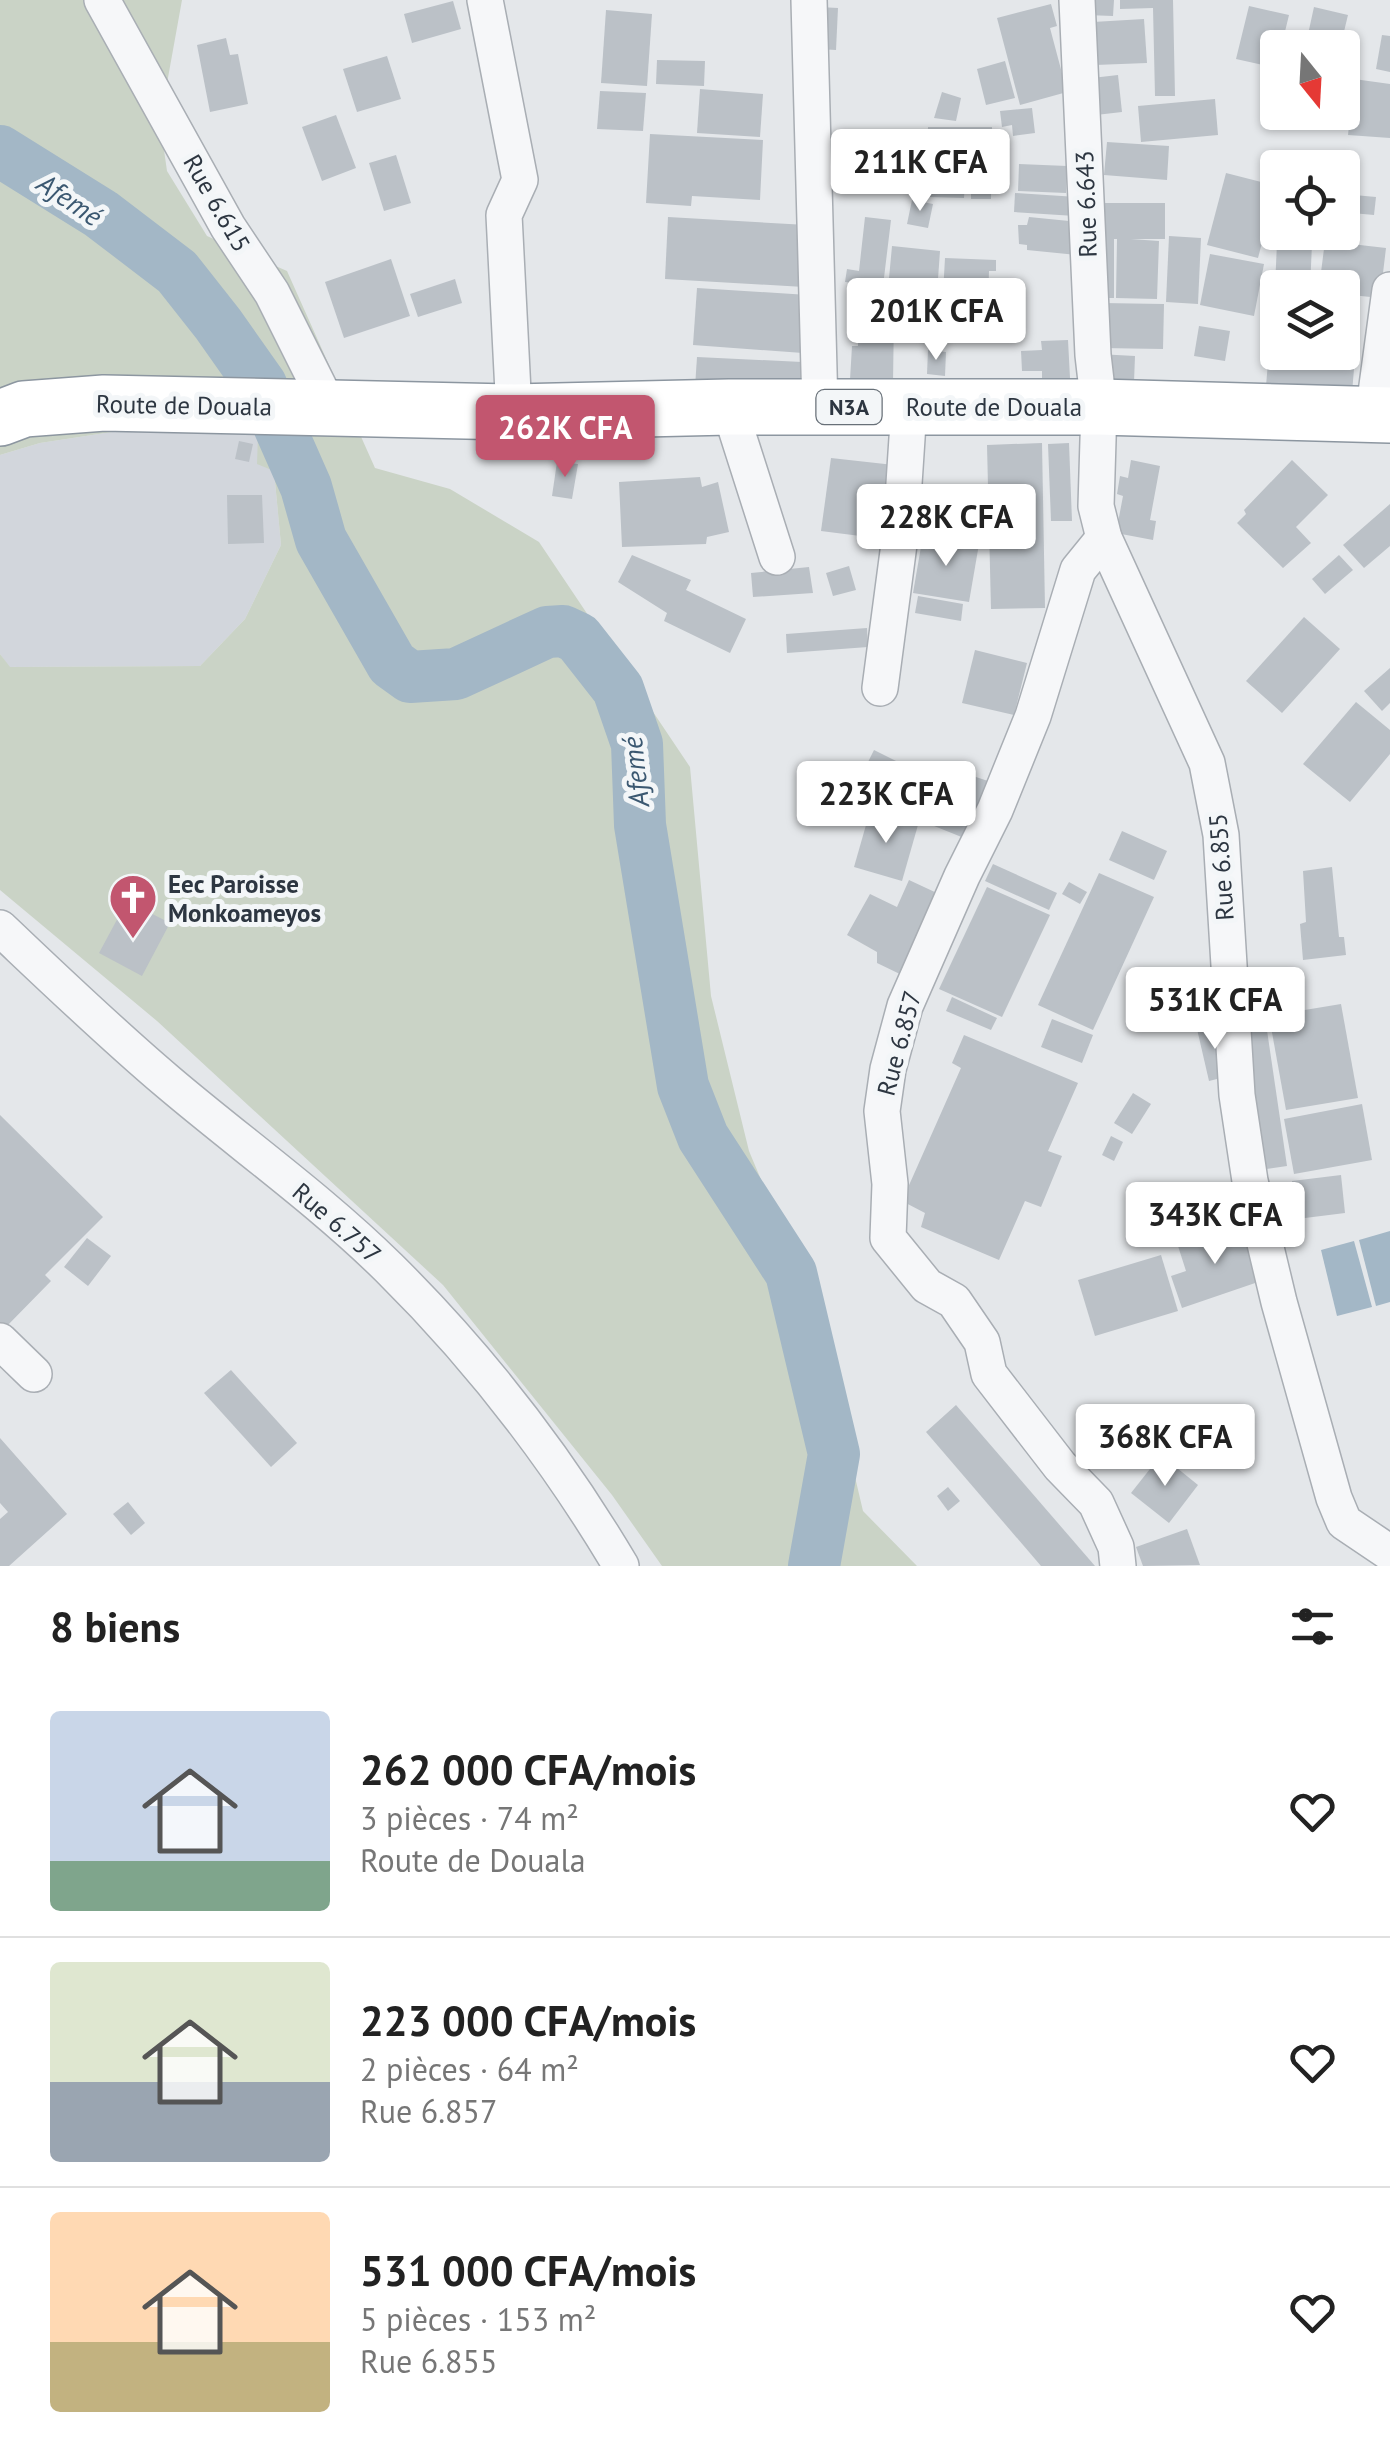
<!DOCTYPE html>
<html lang="fr">
<head>
<meta charset="utf-8">
<style>
	:root { --surface:#fff; --page:#f2f2f2; --text:#222; --muted:#767676; --line:#e0e0e0; --accent:#c2566f }
	body { margin:0; font-family:"PT Sans",sans-serif; background:var(--page); color:var(--text); height:100vh; display:flex; flex-direction:column; font-size:38px; white-space:nowrap }
	* { box-sizing:border-box; margin:0 }
	p { font-size:32px; color:var(--muted) }
	.icon { flex:none; width:55px; height:55px; fill:none; stroke:currentColor; stroke-width:2; stroke-linecap:round; stroke-linejoin:round }
	.map { position:relative; height:1566px; overflow:hidden }
	.side { display:flex; flex-direction:column; background:var(--surface); flex:1 }
	.side>* { flex:none }
	.needle { width:65px; rotate:162deg }
	.fabs { position:absolute; left:1260px; top:30px; display:grid; gap:20px }
	.fabs a { display:grid; place-items:center; width:100px; height:100px; border-radius:10px; background:var(--surface); box-shadow:0 2px 8px #0004; font-size:50px }
	.price { position:absolute; translate:-50% -85px; padding:0 22px; border-radius:10px; background:#fff; color:#222; font-size:32px; line-height:65px; filter:drop-shadow(0 2px 5px #0008) }
	.price::after { content:''; position:absolute; left:50%; top:60px; width:30px; height:22px; margin-left:-15px; background:inherit; clip-path:polygon(0 0,100% 0,50% 100%) }
	.price.current { background:var(--accent); color:#fff }
	ul { padding:0; list-style:none }
	li { display:flex; align-items:center; gap:30px; height:250px; padding:0 50px }
	li+li { border-top:2px solid var(--line) }
	li span { display:grid; place-items:center; flex:none; width:280px; height:200px; border-radius:10px; color:#555 }
	li>.icon { margin-inline-start:auto }
	span .icon { width:120px; height:120px; fill:#fffc; stroke-width:1 }
	li b { font-size:42px }
	h2 { display:flex; justify-content:space-between; align-items:center; height:120px; padding:0 50px; font-size:42px }
	.map>svg:first-child { display:block }
	.built { fill:#d2d6dc }
	.green { fill:#cad3c6 }
	.water { fill:#a3b7c6 }
	.lines { fill:none; stroke-linecap:round; stroke-linejoin:round }
	.river { stroke:#a3b7c6; stroke-width:52 }
	.building { fill:#bbc1c7 }
	.street-casing { stroke:#a9aeb4; stroke-width:38 }
	.highway-casing { stroke:#8c96a0; stroke-width:58 }
	.street { stroke:#f6f7f9; stroke-width:35 }
	.highway { stroke:#fff; stroke-width:55 }
	.labels { text-anchor:middle; dominant-baseline:central; stroke-width:10; stroke-linejoin:round; paint-order:stroke }
	.shield { fill:#f3f6f8; stroke:#687078; stroke-width:2.5 }
	.shield-label { font-size:22px; font-weight:bold; fill:#2d3641 }
	.street-label { font-size:25px; fill:#2d3641; stroke:#f3f6f8 }
	.poi-label { font-size:25px; font-weight:bold; fill:#2d3641; stroke:#f3f6f8; text-anchor:start }
	.water-label { font-size:28px; font-style:italic; fill:#3b5871; stroke:#f3f6f8 }
</style>
</head>
<body>
<div class="map">
<svg width="1390" height="1566" viewBox="0 0 1390 1566">
	<rect width="100%" height="100%" fill="#e4e7ea"/>
	<path class="built" d="M125,430L258,433L274,471L281,545L245,619L200,666L9,667L0,654V455L40,443Z"/>
	<path class="green" d="M0,0H182L160,122L167,171L207,236L287,271L375,468L450,489L539,542L690,767L711,996L749,1151L816,1311L863,1511L917,1566H662L612,1495L443,1285L157,1021L0,890V654L10,667L200,666L245,619L281,545L274,471L257,464L258,434L125,430L40,443L0,455Z"/>
	<g class="water">
		<path d="M1390,1231V1302L1376,1306L1359,1240Z"/>
		<path d="M1354,1241L1372,1307L1337,1316L1321,1250Z"/>
	</g>
	<g class="lines">
		<path class="river" d="M0,151L101,214L177,272L218,324L261,385L306,487L321,540L392,664L410,677L456,674L547,632L563,631L578,638L618,689L637,744L640,825L683,1086L703,1137L791,1273L834,1454L814,1566"/>
	</g>
	<g class="building">
		<path d="M1087,0H1114L1113,16L1086,15Z"/>
		<path d="M1120,0H1173L1175,96H1155L1153,8L1120,9Z"/>
		<path d="M453,1L461,29L412,43L404,14Z"/>
		<path d="M1051,4L1057,26L1050,28L1067,92L1020,105L997,18Z"/>
		<path d="M1249,6L1289,15L1281,48H1278L1276,68L1236,59Z"/>
		<path d="M819,7L838,8L836,50L818,49Z"/>
		<path d="M1314,7L1348,15L1340,48H1305Z"/>
		<path d="M606,10L652,14L647,86L601,83Z"/>
		<path d="M1144,19L1147,63L1095,65L1093,22Z"/>
		<path d="M1382,35L1390,36V72L1376,69Z"/>
		<path d="M226,38L230,55L238,54L248,104L210,112L197,45Z"/>
		<path d="M387,56L401,99L357,112L343,69Z"/>
		<path d="M657,60L705,61L704,86L656,84Z"/>
		<path d="M1005,61L1015,98L986,105L977,69Z"/>
		<path d="M1118,75L1122,112L1096,115L1092,78Z"/>
		<path d="M1354,79L1390,84V138L1348,135Z"/>
		<path d="M700,89L763,94L760,137L697,133Z"/>
		<path d="M600,91L646,93L643,131L597,129Z"/>
		<path d="M942,92L961,98L956,121L934,118Z"/>
		<path d="M1215,99L1218,135L1141,142L1138,106Z"/>
		<path d="M1032,108L1035,133L1013,136L1012,125L1002,127L1000,111Z"/>
		<path d="M336,115L356,168L322,181L302,127Z"/>
		<path d="M928,127H992L991,199H971V154L927,153Z"/>
		<path d="M650,134L763,140L760,200L692,196L691,206L646,203Z"/>
		<path d="M1107,142L1169,146L1167,180L1104,175Z"/>
		<path d="M396,155L411,203L384,211L369,163Z"/>
		<path d="M931,159L966,161L964,198L930,197Z"/>
		<path d="M1019,164L1067,166L1066,193L1018,191Z"/>
		<path d="M1226,173L1277,186L1258,258L1207,245Z"/>
		<path d="M1015,193L1077,197L1075,216L1014,212Z"/>
		<path d="M1354,195L1376,197L1374,215L1352,213Z"/>
		<path d="M912,200L933,204L928,228L907,224Z"/>
		<path d="M1092,203H1165V239H1131L1159,241L1157,299L1116,298L1117,239H1114V298H1092Z"/>
		<path d="M668,217L807,225L804,287L665,279Z"/>
		<path d="M865,217L891,220L883,286L845,282L847,269L859,271Z"/>
		<path d="M1029,217L1079,222L1077,255L1027,250V245L1019,244L1018,225H1027Z"/>
		<path d="M1169,236L1201,238L1198,304L1166,302Z"/>
		<path d="M1325,241L1386,248L1380,298L1342,294V288H1319Z"/>
		<path d="M1277,242L1312,244L1310,288H1275Z"/>
		<path d="M892,246L940,251L937,293L888,289Z"/>
		<path d="M1210,254L1264,264L1254,316L1200,305Z"/>
		<path d="M945,258L996,260V271H989L987,330L941,329Z"/>
		<path d="M391,259L410,316L344,338L325,282Z"/>
		<path d="M455,279L462,303L418,317L410,294Z"/>
		<path d="M697,288L808,295L803,353L693,345Z"/>
		<path d="M1102,303L1164,304L1163,349L1101,348Z"/>
		<path d="M859,312L894,313L893,383L850,380L852,346H858Z"/>
		<path d="M1274,312L1278,313V352H1320L1319,363L1268,358Z"/>
		<path d="M1342,313L1352,314L1347,369H1354L1352,393L1266,386L1268,362L1322,367L1323,352H1342Z"/>
		<path d="M1199,326L1230,331L1225,361L1194,356Z"/>
		<path d="M1068,340L1070,378L1042,380V371H1022L1021,351L1042,350L1041,341Z"/>
		<path d="M928,350L946,352L945,376L927,374Z"/>
		<path d="M1098,354L1135,356L1134,382L1097,381Z"/>
		<path d="M697,357L802,362L800,392L695,387Z"/>
		<path d="M239,441L253,444L249,462L235,459Z"/>
		<path d="M1042,443L1045,608L991,609L987,445Z"/>
		<path d="M1069,443L1072,521H1051L1048,444Z"/>
		<path d="M831,458L894,465L884,539L821,531Z"/>
		<path d="M1131,460L1160,466L1150,520L1156,521L1153,540L1116,533L1123,496L1117,494L1120,476L1128,478Z"/>
		<path d="M1292,460L1328,495L1296,527L1311,543L1283,568L1237,523L1246,514L1244,510Z"/>
		<path d="M557,462L578,464L572,499L552,496Z"/>
		<path d="M700,477L702,487L718,482L729,532L707,537L706,544L622,547L619,482Z"/>
		<path d="M227,495H262L264,543L228,544Z"/>
		<path d="M938,504L987,517L980,542L931,529Z"/>
		<path d="M1390,504V546L1364,568L1343,545Z"/>
		<path d="M923,535L979,544L969,602L913,593Z"/>
		<path d="M632,555L691,580L686,590L746,619L730,653L664,621L667,613L618,582Z"/>
		<path d="M1339,555L1353,570L1325,594L1312,579Z"/>
		<path d="M849,566L856,590L833,596L826,573Z"/>
		<path d="M809,567L813,593L753,597L751,573Z"/>
		<path d="M918,596L963,604L961,621L915,613Z"/>
		<path d="M1304,617L1340,649L1282,713L1246,681Z"/>
		<path d="M867,628L868,647L787,653L786,634Z"/>
		<path d="M975,650L1027,663L1014,715L962,703Z"/>
		<path d="M1390,668V703L1382,711L1364,691Z"/>
		<path d="M1356,702L1390,730V754L1350,802L1303,764Z"/>
		<path d="M874,750L898,762L877,806L852,794Z"/>
		<path d="M952,769L988,781L974,822L970,821L964,838L882,805L898,773L942,792Z"/>
		<path d="M870,811L918,825L902,881L854,867Z"/>
		<path d="M1122,831L1167,851L1154,880L1109,860Z"/>
		<path d="M993,864L1057,893L1049,910L985,881Z"/>
		<path d="M1332,867L1339,937H1344L1346,955L1303,960L1300,924L1306,922L1303,871Z"/>
		<path d="M1099,873L1154,897L1093,1030L1038,1005Z"/>
		<path d="M909,880L939,894L904,976L877,963V952L847,935L870,894L897,907Z"/>
		<path d="M1069,882L1087,892L1080,904L1062,894Z"/>
		<path d="M987,887L1050,915L1002,1017L939,989Z"/>
		<path d="M127,901L170,923L142,976L99,953Z"/>
		<path d="M952,997L997,1018L991,1030L946,1011Z"/>
		<path d="M1341,1004L1358,1098L1286,1110L1269,1016Z"/>
		<path d="M1264,1010L1287,1166L1266,1169L1244,1013Z"/>
		<path d="M1052,1019L1093,1035L1082,1063L1041,1047Z"/>
		<path d="M1220,1024L1233,1075L1209,1081L1197,1029Z"/>
		<path d="M964,1035L1078,1083L1048,1151L1062,1156L1041,1207L1025,1201L999,1260L921,1227L925,1213L902,1201L961,1068L952,1063Z"/>
		<path d="M1133,1093L1151,1104L1132,1134L1114,1123Z"/>
		<path d="M1362,1104L1372,1160L1294,1174L1284,1119Z"/>
		<path d="M0,1115L103,1217L45,1275L51,1281L4,1329L0,1325Z"/>
		<path d="M1111,1136L1123,1142L1114,1161L1102,1155Z"/>
		<path d="M1341,1175L1345,1213L1297,1219L1292,1181Z"/>
		<path d="M1242,1225L1261,1281L1182,1308L1171,1276L1186,1271L1178,1246Z"/>
		<path d="M87,1238L111,1256L88,1286L64,1267Z"/>
		<path d="M1161,1255L1178,1311L1095,1336L1078,1280Z"/>
		<path d="M231,1370L297,1443L271,1467L204,1393Z"/>
		<path d="M956,1405L1095,1566H1041L926,1432Z"/>
		<path d="M0,1438L67,1514L9,1566H0V1519L8,1512L0,1503Z"/>
		<path d="M1161,1455L1198,1485L1169,1523L1131,1493Z"/>
		<path d="M948,1487L960,1501L948,1511L937,1496Z"/>
		<path d="M128,1502L145,1523L131,1535L113,1514Z"/>
		<path d="M1187,1529L1200,1565L1143,1566L1136,1547Z"/>
	</g>
	<g class="lines">
		<g class="street-casing">
			<g id="street">
				<path d="M102,0L228,227L272,293L329,407"/>
				<path d="M485,0L520,180L504,215L514,412"/>
				<path d="M809,0L820,407"/>
				<path d="M1077,0L1093,355L1099,407L1096,506L1104,538L1207,763L1221,835L1237,1095L1250,1181L1279,1302L1334,1498L1344,1522L1390,1553"/>
				<path d="M729,407L777,557"/>
				<path d="M1373,415L1390,290"/>
				<path d="M1104,538L1078,570L1033,716L995,810L962,876L905,1006L888,1069L882,1111L890,1184L888,1238L927,1286L954,1301L982,1342L989,1374L1060,1466L1096,1503L1116,1547L1118,1566"/>
				<path d="M880,688L901,529L909,408"/>
				<path d="M0,928C55,980 110,1033 168,1082C241,1144 320,1200 389,1268C478,1356 557,1458 621,1566"/>
				<path d="M0,1341L34,1374"/>
			</g>
		</g>
		<g class="highway-casing">
			<path id="highway" d="M0,418L24,409L104,403L514,412L729,407H1099L1390,415"/>
		</g>
		<use href="#street" class="street"/>
		<use href="#highway" class="highway"/>
	</g>
	<defs>
		<g id="church-pin" transform="scale(2.5)"><path d="M0 17L-7.5 6A9.5 9.5 0 1 1 7.5 6Z" fill="#c2566f" stroke="#f3f6f8"/><path d="M-1.2-6h2.4v3.5h3.3v2.4h-3.3V6h-2.4V-.1h-3.3v-2.4h3.3Z" fill="#fff"/></g>
	</defs>
	<g fill-rule="evenodd">
		<use href="#church-pin" x="133" y="898"/>
	</g>
	<g class="labels">
		<rect class="shield" x="816.5" y="390" width="65" height="34" rx="8"/>
		<g class="shield-label">
			<text x="849" y="407">N3A</text>
		</g>
		<g class="street-label">
			<text transform="translate(217 203) rotate(60)">Rue 6.615</text>
			<text transform="translate(1086 204) rotate(-92)">Rue 6.643</text>
			<text transform="translate(184 405) rotate(1)">Route de Douala</text>
			<text x="994" y="407">Route de Douala</text>
			<text transform="translate(1221 867) rotate(-94)">Rue 6.855</text>
			<text transform="translate(899 1043) rotate(-75)">Rue 6.857</text>
			<text transform="translate(337 1223) rotate(41)">Rue 6.757</text>
		</g>
		<g class="poi-label">
			<text x="168" y="884">Eec Paroisse<tspan x="168" dy="29">Monkoameyos</tspan></text>
		</g>
		<g class="water-label">
			<text transform="translate(70 199) rotate(34)">Afemé</text>
			<text transform="translate(635 772) rotate(-96)">Afemé</text>
		</g>
	</g>
</svg>
<div class="fabs">
<a><svg class="needle" viewBox="-14 -14 28 28"><path d="M0-13l5 13h-10z" fill="#e53935"/><path d="M0 13l5-13h-10z" fill="#767676"/></svg></a>
<a><svg class="icon" aria-label="locate" viewBox="0 0 24 24"><circle cx="12" cy="12" r="6"/><path d="M12 2v4M12 18v4M2 12h4M18 12h4"/></svg></a>
<a><svg class="icon" aria-label="layers" viewBox="0 0 24 24"><path d="M12 4l9 5-9 5-9-5zM3 14l9 5 9-5"/></svg></a>
</div>
<b class="price" style="left:920px;top:214px">211K CFA</b>
<b class="price" style="left:936px;top:363px">201K CFA</b>
<b class="price current" style="left:565px;top:480px">262K CFA</b>
<b class="price" style="left:946px;top:569px">228K CFA</b>
<b class="price" style="left:886px;top:846px">223K CFA</b>
<b class="price" style="left:1215px;top:1052px">531K CFA</b>
<b class="price" style="left:1215px;top:1267px">343K CFA</b>
<b class="price" style="left:1165px;top:1489px">368K CFA</b>
</div>
<section class="side">
<h2>8 biens<svg class="icon" aria-label="filters" viewBox="0 0 24 24"><path d="M4 7h16M4 17h16"/><circle cx="9" cy="7" r="2"/><circle cx="15" cy="17" r="2"/></svg></h2>
<ul>
<li><span style="background:linear-gradient(#c9d6e8 75%,#7fa58c 0)"><svg class="icon" aria-label="home" viewBox="0 0 24 24"><path d="M3 11l9-7 9 7M6 9v11h12V9"/></svg></span><div><b>262 000 CFA/mois</b><p>3 pièces · 74 m²</p><p>Route de Douala</p></div><svg class="icon" aria-label="heart" viewBox="0 0 24 24"><path d="M12 20l-8-8c-3-5 5-10 8-4 3-6 11-1 8 4z"/></svg></li>
<li><span style="background:linear-gradient(#dfe7d0 60%,#9aa5b1 0)"><svg class="icon" aria-label="home" viewBox="0 0 24 24"><path d="M3 11l9-7 9 7M6 9v11h12V9"/></svg></span><div><b>223 000 CFA/mois</b><p>2 pièces · 64 m²</p><p>Rue 6.857</p></div><svg class="icon" aria-label="heart" viewBox="0 0 24 24"><path d="M12 20l-8-8c-3-5 5-10 8-4 3-6 11-1 8 4z"/></svg></li>
<li><span style="background:linear-gradient(#ffd9b3 65%,#c2b280 0)"><svg class="icon" aria-label="home" viewBox="0 0 24 24"><path d="M3 11l9-7 9 7M6 9v11h12V9"/></svg></span><div><b>531 000 CFA/mois</b><p>5 pièces · 153 m²</p><p>Rue 6.855</p></div><svg class="icon" aria-label="heart" viewBox="0 0 24 24"><path d="M12 20l-8-8c-3-5 5-10 8-4 3-6 11-1 8 4z"/></svg></li>
</ul>
</section>
</body>
</html>
